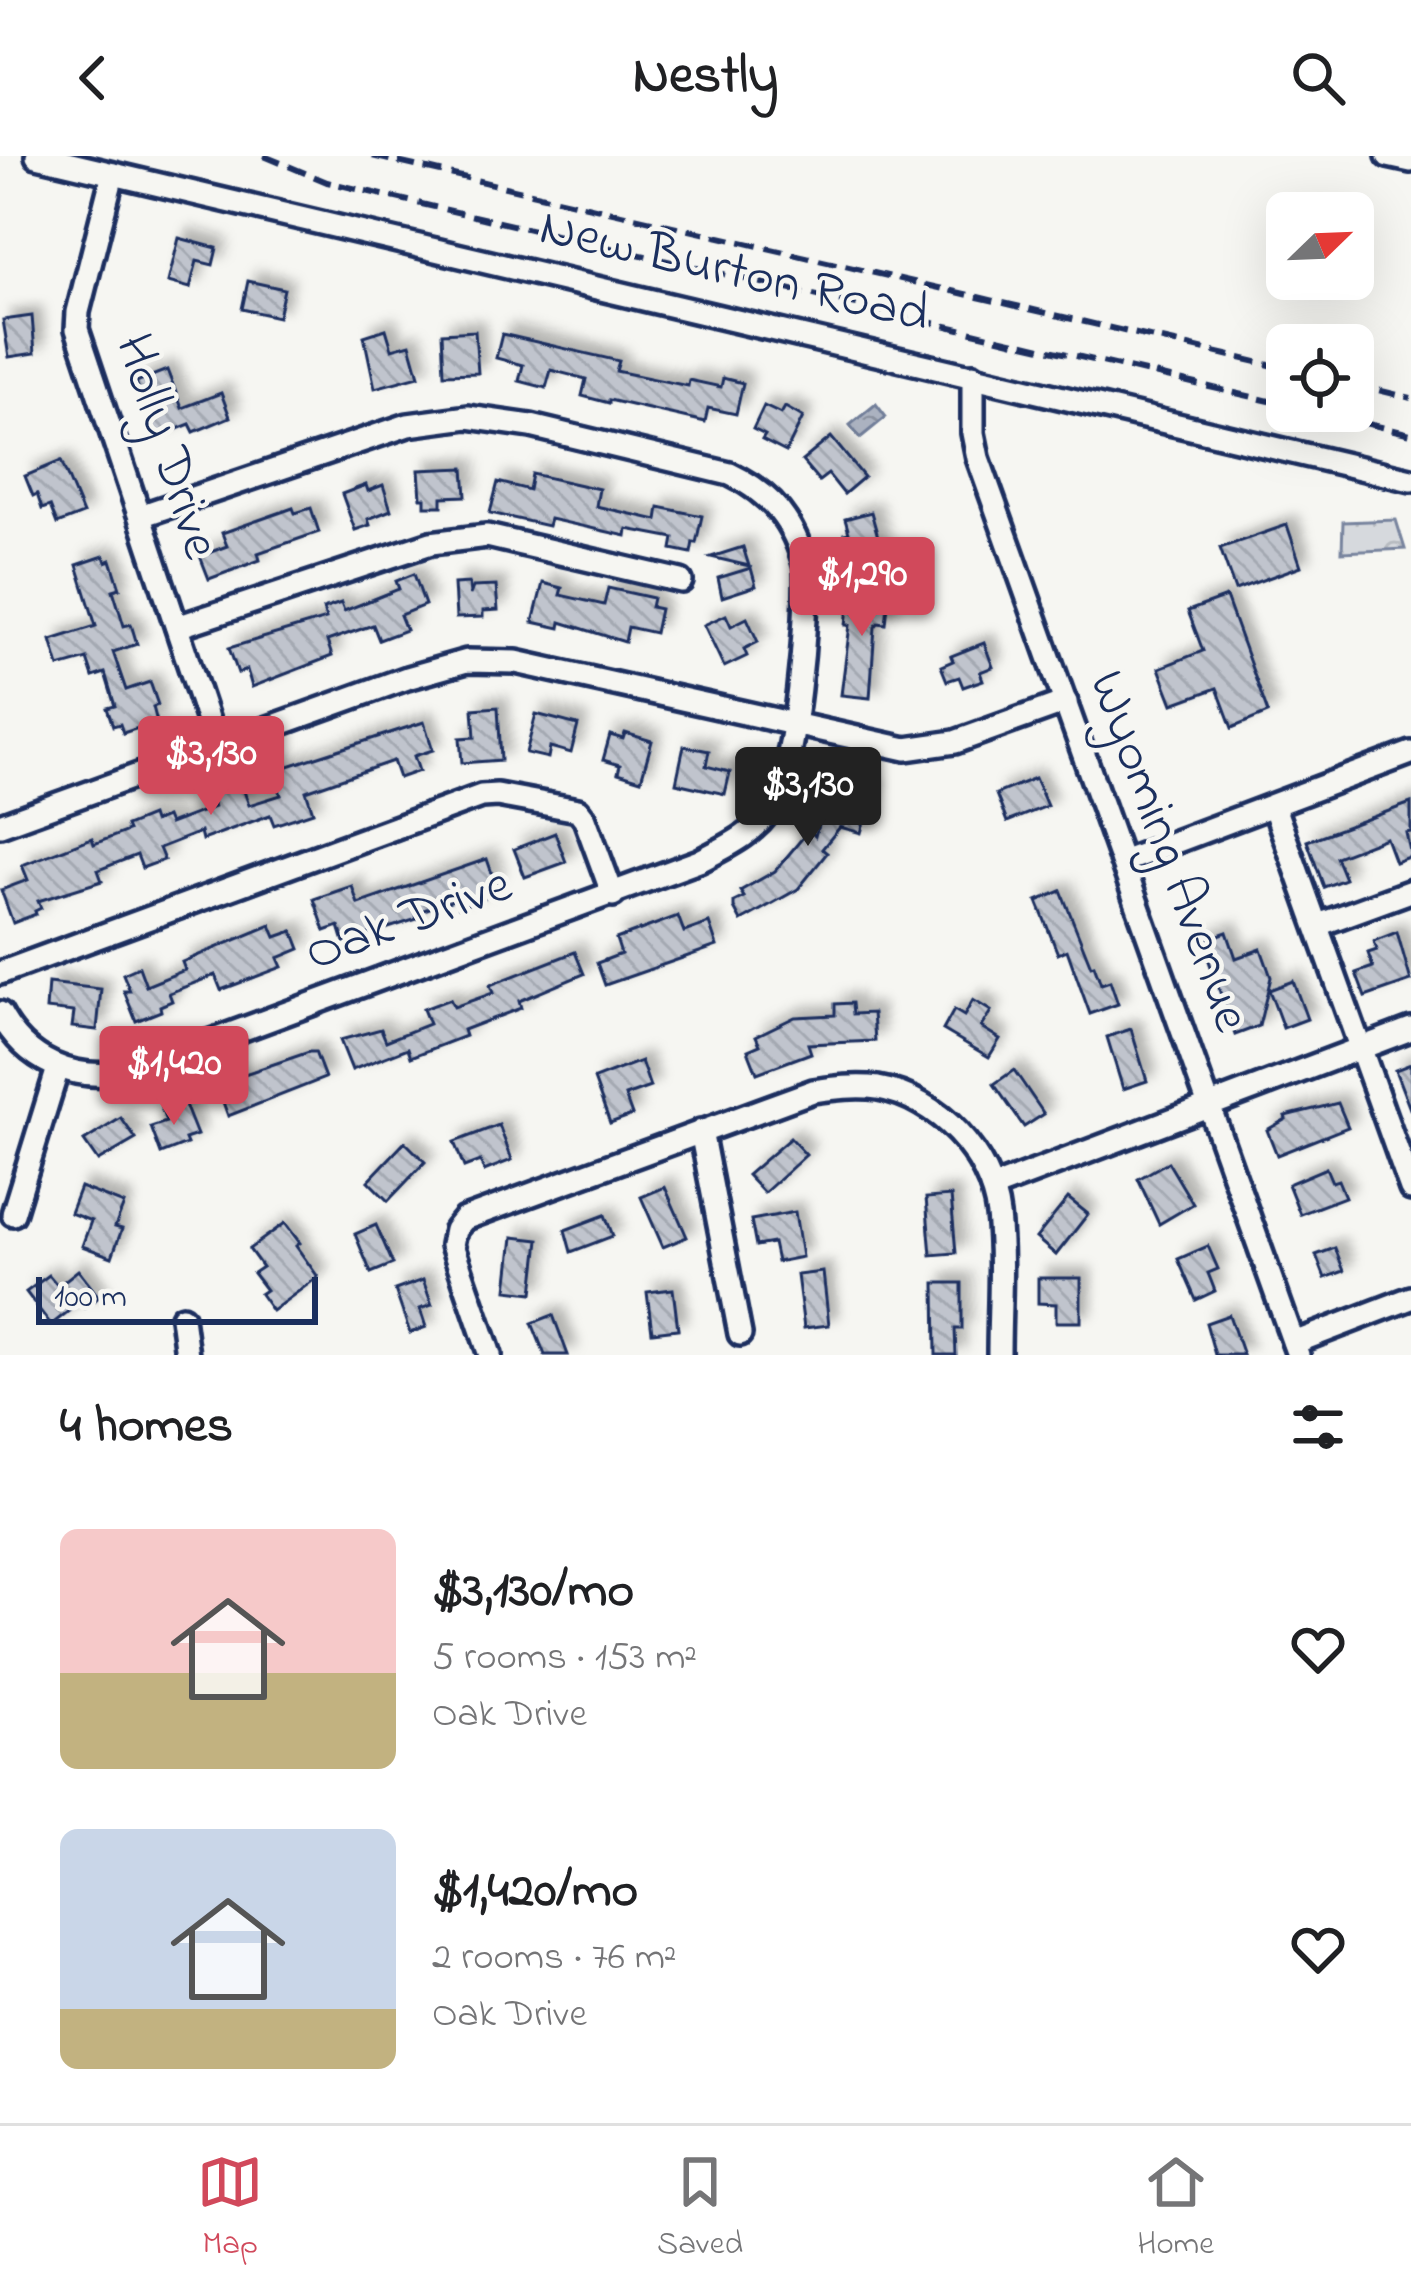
<!DOCTYPE html>
<html lang="en">
<head>
<meta charset="utf-8">
<style>
	:root { --surface:#fff; --page:#f6f6f6; --text:#202124; --muted:#757577; --line:#e0e0e0; --accent:#d1495b }
	body { margin:0; font-family:"Indie Flower",sans-serif; background:var(--page); color:var(--text); height:100vh; display:flex; flex-direction:column; font-size:45px; white-space:nowrap }
	* { box-sizing:border-box; margin:0 }
	p { font-size:39px; color:var(--muted) }
	.icon { flex:none; width:66px; height:66px; fill:none; stroke:currentColor; stroke-width:2; stroke-linecap:round; stroke-linejoin:round }
	.map { position:relative; height:1199px; overflow:hidden }
	.sheet { display:flex; flex-direction:column; background:var(--surface); flex:1 }
	.sheet>* { flex:none }
	.needle { width:78px; rotate:67deg }
	.buttons { position:absolute; left:1266px; top:36px; display:grid; gap:24px }
	.buttons a { display:grid; place-items:center; width:108px; height:108px; border-radius:18px; background:var(--surface); box-shadow:0 12px 48px #0002; font-size:60px }
	.scale { position:absolute; left:36px; bottom:30px; width:282px; box-sizing:border-box; padding-left:12px; border:6px solid #1b2f5e; border-top:0; font-size:33px; line-height:42px; white-space:nowrap; color:#1b2f5e; -webkit-text-stroke:9px #f6f6f2; paint-order:stroke }
	.price { position:absolute; translate:-50% -102px; padding:0 27px; border-radius:12px; background:var(--accent); color:#fff; font-size:39px; line-height:78px; filter:drop-shadow(0 3px 6px #0008) }
	.price::after { content:''; position:absolute; left:50%; top:72px; width:36px; height:27px; margin-left:-18px; background:inherit; clip-path:polygon(0 0,100% 0,50% 100%) }
	.price.active { background:#222; color:#fff }
	ul { padding:0; list-style:none }
	li { display:flex; align-items:center; gap:36px; height:300px; padding:0 60px }
	li span { display:grid; place-items:center; flex:none; width:336px; height:240px; border-radius:18px; color:#555 }
	li>.icon { margin-inline-start:auto }
	span .icon { width:144px; height:144px; fill:#fffc; stroke-width:1 }
	li b { font-size:51px }
	h2 { display:flex; justify-content:space-between; align-items:center; height:144px; padding:0 60px; font-size:51px }
	header { display:flex; justify-content:space-between; align-items:center; height:156px; padding:0 60px; background:var(--surface); font-size:54px; font-weight:800 }
	.dock { display:flex; justify-content:space-around; align-items:center; height:168px; border-top:3px solid var(--line); background:var(--surface); font-size:33px; color:var(--muted) }
	.dock a { display:grid; justify-items:center; gap:6px }
	.dock .active { color:var(--accent) }
	.map>svg:first-child { display:block }
	.park { fill:url(#park-crowns); stroke:#78849e; stroke-width:3 }
	.water { fill:url(#water-ripples); stroke:#717e99; stroke-width:3 }
	.building { fill:url(#building-back-hatch); stroke:#1b2f5e; stroke-width:3; filter:url(#shadow) }
	.lines { fill:none; stroke-linecap:round; stroke-linejoin:round }
	.minor-casing { stroke:#1b2f5e; stroke-width:30 }
	.minor { stroke:#f6f6f2; stroke-width:21 }
	.rail { stroke:#1b2f5e; stroke-width:6; stroke-dasharray:18 9; stroke-linecap:butt }
	.labels { text-anchor:middle; dominant-baseline:central; stroke-width:9; stroke-linejoin:round; paint-order:stroke }
	.street-label { font-size:54px; fill:#1b2f5e; stroke:#f6f6f2 }
</style>
</head>
<body>
<header><svg class="icon" aria-label="back" viewBox="0 0 24 24"><path d="M15 5l-7 7 7 7"/></svg>Nestly<svg class="icon" aria-label="search" viewBox="0 0 24 24"><circle cx="10" cy="10" r="6"/><path d="M15 15l6 6"/></svg></header>
<div class="map">
<svg width="1411" height="1199" viewBox="0 0 1411 1199">
	<defs>
		<pattern id="park-crowns" width="20" height="18" patternUnits="userSpaceOnUse" patternTransform="scale(3)"><rect width="20" height="18" fill="#d6d9dd"/><path d="M2 6a3 3 0 1 1 6 0M12 15a3 3 0 1 1 6 0" fill="none" stroke="#b7bbc0"/></pattern>
		<pattern id="water-ripples" width="26" height="14" patternUnits="userSpaceOnUse" patternTransform="scale(3)"><rect width="26" height="14" fill="#abb2c0"/><path d="M2 4q2-2 4 0t4 0M15 11q2-2 4 0t4 0" fill="none" stroke="#8a919f"/></pattern>
		<pattern id="building-back-hatch" width="6" height="6" patternUnits="userSpaceOnUse" patternTransform="scale(3)"><rect width="6" height="6" fill="#c0c4cd"/><path d="M-1 5l2 2M0 0l6 6M5-1l2 2" fill="none" stroke="#a4a9b2"/></pattern>
		<filter id="shadow"><feDropShadow dx="9" dy="-9" stdDeviation="6" flood-color="#0004"/></filter>
	</defs>
	<rect width="100%" height="100%" fill="#f6f6f2"/>
	<filter id="ink" filterUnits="userSpaceOnUse"><feTurbulence type="fractalNoise" baseFrequency=".00833" numOctaves="2"/><feDisplacementMap in="SourceGraphic" scale="24" xChannelSelector="R" yChannelSelector="G"/><feConvolveMatrix kernelMatrix="1 2 1 2 8 2 1 2 1" color-interpolation-filters="sRGB"/></filter>
	<g filter="url(#ink)">
		<path class="park" d="M1396,364L1405,393L1342,396L1343,366Z"/>
		<path class="water" d="M876,248L886,261L860,282L850,269Z"/>
		<g class="building">
			<path d="M179,82L217,92L213,109L197,105L190,132L168,126Z"/>
			<path d="M248,125L284,133L278,161L242,153Z"/>
			<path d="M32,160L35,197L9,201L3,164Z"/>
			<path d="M386,173L392,193L410,188L419,220L375,232L364,180Z"/>
			<path d="M475,175L478,217L444,218L442,177Z"/>
			<path d="M502,178L619,205L616,215L688,230L689,224L721,231L723,222L743,227L736,258L708,252L705,266L609,244V247L582,240L586,223L551,214L546,232L519,225L523,209L496,202Z"/>
			<path d="M167,214L182,252L221,237L230,261L194,276L190,268L157,281L136,226Z"/>
			<path d="M764,250L781,258L785,251L803,261L786,296L762,284L765,279L753,273Z"/>
			<path d="M831,281L864,321L844,338L828,318L819,325L802,305Z"/>
			<path d="M61,305L83,358L57,368L50,350L42,353L37,338L33,340L25,320Z"/>
			<path d="M464,312L466,340L442,341V350H425V342H421L419,314Z"/>
			<path d="M532,318L599,333L596,350L657,364L659,351L702,360L696,387L693,386L691,397L672,393L674,382L627,373L626,380L550,363L548,370L490,357L498,326L529,334Z"/>
			<path d="M366,329L368,335L383,329L391,354L368,363L370,369L355,374L342,338Z"/>
			<path d="M293,352L295,357L311,352L319,376L258,397L260,404L209,423L200,400L227,390L222,377Z"/>
			<path d="M871,356L882,395L851,403L844,378L849,377L845,363Z"/>
			<path d="M1287,369L1301,410L1235,434L1220,392Z"/>
			<path d="M743,391L749,410L711,401Z"/>
			<path d="M104,400L106,406L111,404L120,432L113,434L124,470L131,468L137,488L113,496L126,534L150,526L158,549L153,551L157,566L123,577L120,568L113,570L107,552L115,550L105,517L93,521L87,503L59,511L51,484L96,470L77,409Z"/>
			<path d="M751,412L756,430L722,441L718,422Z"/>
			<path d="M414,418L425,449L400,459L406,474L379,484L373,469L327,485L332,500L252,531L247,514L238,517L229,492L326,463L323,453L341,447L344,455L399,433L396,425Z"/>
			<path d="M469,427L470,439L473,431L496,430L498,454L483,455V461L456,462L454,428Z"/>
			<path d="M543,427L562,432L560,439L604,449L608,432L653,442L651,451L660,453L655,477L628,471L625,486L561,466L560,472L533,466Z"/>
			<path d="M855,428L880,430L879,449H888L886,468L878,467L875,471L870,542L841,539L850,469H846L849,442H854Z"/>
			<path d="M1226,441L1268,557L1232,572L1217,532L1173,548L1159,512L1203,495L1188,455Z"/>
			<path d="M726,459L731,470L747,462L758,486L744,493L747,500L724,511L704,469Z"/>
			<path d="M984,487L993,511L980,516L983,524L963,531L959,521L947,525L941,510L953,505L951,500Z"/>
			<path d="M498,551L501,604L462,607L460,582L475,581L473,553Z"/>
			<path d="M536,558L578,569L571,597L550,591L548,602L526,597Z"/>
			<path d="M424,566L433,594L414,600L419,615L399,622L393,605L306,635L313,656L274,669L270,659L202,684L200,676L159,692L164,704L142,712L137,699L98,714L102,725L38,745L41,752L35,755L36,758L13,767L1,734L28,724L22,709L92,682L94,688L128,675L126,670L151,660L153,666L166,661L169,668L214,651L210,638L241,627L249,649L281,639L273,615Z"/>
			<path d="M625,577L652,585L641,624L618,617L620,609L603,604L610,579L623,583Z"/>
			<path d="M684,590L709,595L706,610L730,616L725,638L676,627Z"/>
			<path d="M1035,622L1047,650L1007,666L996,638Z"/>
			<path d="M843,626L873,634L861,677L840,671L822,693L827,697L798,733L741,765L734,752V746L744,741L740,735L775,715L809,674L815,680L829,629L841,632Z"/>
			<path d="M1411,647V676L1406,677L1411,700L1395,706L1386,682L1336,701L1345,723L1324,731L1307,685Z"/>
			<path d="M555,677L566,706L525,721L514,693Z"/>
			<path d="M487,703L495,726L480,731L484,742L459,751L456,743L415,757L417,763L344,786L339,770L325,775L314,743L352,730L358,748Z"/>
			<path d="M1061,735L1091,810L1094,809L1101,828L1110,825L1118,848L1090,858L1067,794L1058,798L1037,745Z"/>
			<path d="M678,760L684,776L709,767L717,790L605,829L597,807L621,798L616,783Z"/>
			<path d="M271,769L276,781L293,775L300,793L278,802L282,811L221,834L215,819L169,837L172,845L160,850L161,855L136,865L124,835H130L123,818L139,811L146,830L185,814L182,806Z"/>
			<path d="M1227,776L1236,802L1261,793L1271,821L1259,870L1235,879L1202,785Z"/>
			<path d="M1397,776L1411,825L1365,841L1356,817L1373,811L1368,797L1377,794L1374,785Z"/>
			<path d="M575,796L584,818L519,845L521,852L463,874L465,880L411,901L408,892L352,914L340,884L381,873L386,885L429,868L423,853L450,843L454,851L493,837L490,829Z"/>
			<path d="M1293,825L1307,863L1283,872L1269,834Z"/>
			<path d="M48,827L101,833L97,874L72,871L74,856L46,853Z"/>
			<path d="M973,844L991,855L981,871L1000,883L989,901L943,874L954,854L964,860Z"/>
			<path d="M852,847L853,858L873,857L875,885L808,888L811,897L757,917L748,894L760,889L756,880L795,861L835,859V848Z"/>
			<path d="M1131,873L1147,925L1123,933L1107,881Z"/>
			<path d="M309,896H315L325,922L228,960L219,935L233,930L230,923Z"/>
			<path d="M641,905L650,931L625,940L632,959L610,967L594,923Z"/>
			<path d="M1411,908V953H1410L1395,914Z"/>
			<path d="M1014,914L1044,958L1024,971L994,928Z"/>
			<path d="M183,944L197,979L185,983L187,988L161,998L151,971L166,966L161,952Z"/>
			<path d="M1338,947L1348,971L1277,999L1267,974L1286,963L1285,960Z"/>
			<path d="M121,962L136,983L98,1005L84,985Z"/>
			<path d="M499,969L512,1004L484,1015L480,1005L464,1011L454,986Z"/>
			<path d="M790,982L806,999L764,1037L747,1019Z"/>
			<path d="M405,986L425,1006L388,1045L368,1025Z"/>
			<path d="M1168,1006L1193,1048L1159,1068L1138,1023Z"/>
			<path d="M1326,1012L1332,1026L1338,1024L1345,1041L1300,1058L1288,1028Z"/>
			<path d="M80,1031L124,1048L115,1071L122,1073L112,1101L82,1090L91,1065L70,1057Z"/>
			<path d="M665,1031L687,1081L663,1091L641,1041Z"/>
			<path d="M951,1040L956,1097L931,1099L926,1042Z"/>
			<path d="M1068,1042L1088,1058L1056,1099L1036,1082Z"/>
			<path d="M795,1056L802,1101L777,1106L773,1087L756,1090L751,1064Z"/>
			<path d="M605,1059L613,1080L571,1096L565,1074Z"/>
			<path d="M285,1067L300,1087L296,1090L318,1121L272,1155L260,1138L266,1134L253,1117L262,1111L249,1093Z"/>
			<path d="M376,1069L393,1108L371,1117L355,1078Z"/>
			<path d="M513,1081L539,1084L533,1137L507,1134Z"/>
			<path d="M1208,1090L1218,1113L1208,1117L1215,1135L1196,1144L1178,1103Z"/>
			<path d="M1335,1092L1344,1115L1325,1122L1316,1099Z"/>
			<path d="M78,1114L99,1141L85,1152L80,1146L51,1169L26,1136L49,1119L58,1130Z"/>
			<path d="M823,1116L829,1169L804,1172L797,1119Z"/>
			<path d="M1038,1122H1081V1166H1056V1148L1038,1147Z"/>
			<path d="M423,1124L432,1149L420,1153L426,1171L410,1177L395,1134Z"/>
			<path d="M935,1127H962V1173H955L956,1199H936Z"/>
			<path d="M673,1133L678,1173L652,1176L647,1136Z"/>
			<path d="M553,1159L568,1199H545L532,1167Z"/>
			<path d="M1229,1159L1243,1199H1215L1206,1167Z"/>
		</g>
		<g class="lines">
			<g class="minor-casing">
				<g id="minor">
					<path d="M37,0L1411,324"/>
					<path d="M1388,0L1411,5"/>
					<path d="M113,18L78,156L77,173L216,589"/>
					<path d="M973,219V277L978,302L1298,1199"/>
					<path d="M177,471L431,387L487,380L681,425"/>
					<path d="M1274,651L1411,1033"/>
					<path d="M0,669L407,522L467,505L516,506L906,593L955,586L1066,546"/>
					<path d="M1122,706L1411,597"/>
					<path d="M1318,769L1411,735"/>
					<path d="M0,817L481,640L497,639L578,654L585,663L613,739"/>
					<path d="M0,857C26,906 74,926 127,916L699,705C726,691 757,677 772,650C796,610 808,461 806,412C794,366 772,338 730,318L531,270L468,261L408,269L140,360"/>
					<path d="M701,975L740,1178"/>
					<path d="M992,1032L1411,873"/>
					<path d="M13,1058L58,912"/>
					<path d="M182,1161L187,1199"/>
					<path d="M1294,1187L1411,1142"/>
					<path d="M490,1199L452,1089L455,1074L464,1063L813,935C834,932 856,929 878,932C938,942 991,999 998,1059C1003,1105 999,1153 999,1199"/>
				</g>
			</g>
			<use href="#minor" class="minor"/>
			<g class="rail">
				<path d="M264,0L327,26L1287,249"/>
				<path d="M372,0L1287,213"/>
				<path d="M1353,228L1411,242"/>
				<path d="M1313,255L1411,278"/>
			</g>
		</g>
	</g>
	<g class="labels">
		<g class="street-label">
			<text transform="translate(734 117) rotate(13)">New Burton Road</text>
			<text transform="translate(165 291) rotate(72)">Holly Drive</text>
			<text transform="translate(1167 696) rotate(70)">Wyoming Avenue</text>
			<text transform="translate(409 765) rotate(-20)">Oak Drive</text>
		</g>
	</g>
</svg>
<div class="buttons">
<a><svg class="needle" viewBox="-14 -14 28 28"><path d="M0-13l5 13h-10z" fill="#e53935"/><path d="M0 13l5-13h-10z" fill="#757577"/></svg></a>
<a><svg class="icon" aria-label="locate" viewBox="0 0 24 24"><circle cx="12" cy="12" r="6"/><path d="M12 2v4M12 18v4M2 12h4M18 12h4"/></svg></a>
</div>
<div class="scale">100 m</div>
<b class="price" style="left:862px;top:483px">$1,290</b>
<b class="price" style="left:211px;top:662px">$3,130</b>
<b class="price active" style="left:808px;top:693px">$3,130</b>
<b class="price" style="left:174px;top:972px">$1,420</b>
</div>
<section class="sheet">
<h2>4 homes<svg class="icon" aria-label="filters" viewBox="0 0 24 24"><path d="M4 7h16M4 17h16"/><circle cx="9" cy="7" r="2"/><circle cx="15" cy="17" r="2"/></svg></h2>
<ul>
<li><span style="background:linear-gradient(#f6c9c9 60%,#c2b280 0)"><svg class="icon" aria-label="home" viewBox="0 0 24 24"><path d="M3 11l9-7 9 7M6 9v11h12V9"/></svg></span><div><b>$3,130/mo</b><p>5 rooms · 153 m²</p><p>Oak Drive</p></div><svg class="icon" aria-label="heart" viewBox="0 0 24 24"><path d="M12 20l-8-8c-3-5 5-10 8-4 3-6 11-1 8 4z"/></svg></li>
<li><span style="background:linear-gradient(#c9d6e8 75%,#c2b280 0)"><svg class="icon" aria-label="home" viewBox="0 0 24 24"><path d="M3 11l9-7 9 7M6 9v11h12V9"/></svg></span><div><b>$1,420/mo</b><p>2 rooms · 76 m²</p><p>Oak Drive</p></div><svg class="icon" aria-label="heart" viewBox="0 0 24 24"><path d="M12 20l-8-8c-3-5 5-10 8-4 3-6 11-1 8 4z"/></svg></li>
</ul>
</section>
<nav class="dock">
<a class="active"><svg class="icon" aria-label="map" viewBox="0 0 24 24"><path d="M3 6l6-2 6 2 6-2v14l-6 2-6-2-6 2zM9 4v14M15 6v14"/></svg>Map</a>
<a><svg class="icon" aria-label="saved" viewBox="0 0 24 24"><path d="M7 4h10v16l-5-4-5 4z"/></svg>Saved</a>
<a><svg class="icon" aria-label="home" viewBox="0 0 24 24"><path d="M3 11l9-7 9 7M6 9v11h12V9"/></svg>Home</a>
</nav>
</body>
</html>
